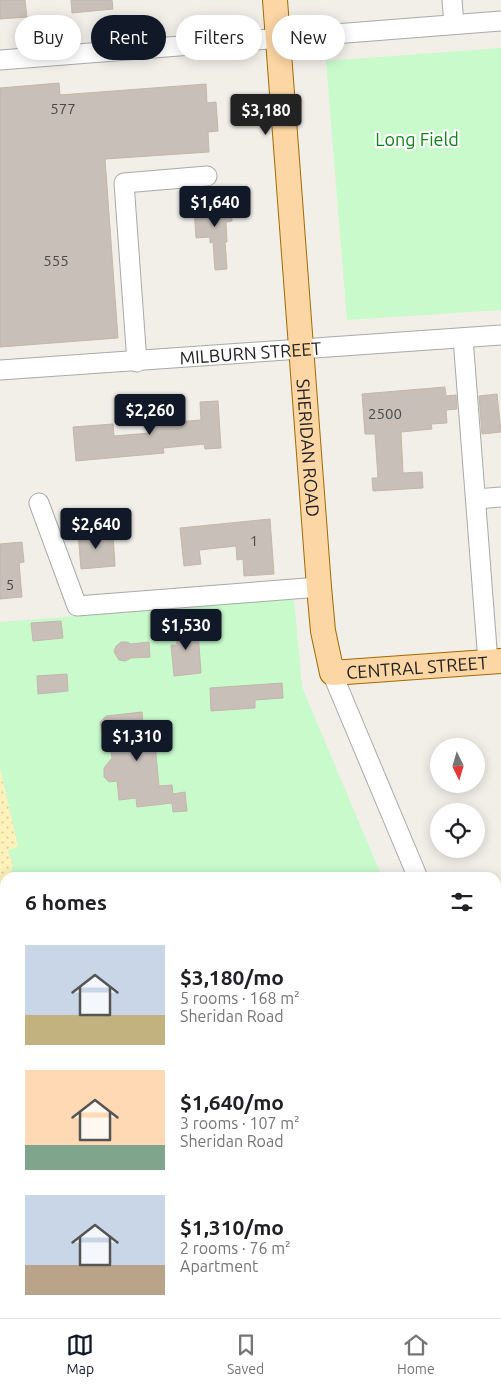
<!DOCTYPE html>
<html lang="en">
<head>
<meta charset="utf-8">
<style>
	:root { --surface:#fff; --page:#f2f2f2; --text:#202124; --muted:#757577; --line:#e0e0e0; --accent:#111827 }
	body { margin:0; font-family:Ubuntu,sans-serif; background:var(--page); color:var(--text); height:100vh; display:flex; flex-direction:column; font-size:19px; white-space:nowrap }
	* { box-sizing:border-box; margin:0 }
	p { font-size:16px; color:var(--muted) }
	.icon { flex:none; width:28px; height:28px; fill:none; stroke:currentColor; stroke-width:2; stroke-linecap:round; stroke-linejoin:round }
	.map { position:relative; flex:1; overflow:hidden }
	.panel { position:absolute; left:0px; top:872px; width:501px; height:446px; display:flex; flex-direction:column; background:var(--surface); border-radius:15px 15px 0 0; box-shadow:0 2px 12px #0003 }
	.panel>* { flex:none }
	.guide { position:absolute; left:15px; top:15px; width:471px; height:45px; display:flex; gap:10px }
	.needle { width:32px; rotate:175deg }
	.controls { position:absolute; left:430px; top:738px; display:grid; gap:10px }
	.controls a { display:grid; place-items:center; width:55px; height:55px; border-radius:50%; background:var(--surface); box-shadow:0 2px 12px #0003; font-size:25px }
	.price { position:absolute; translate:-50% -42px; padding:0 11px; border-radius:5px; background:var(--accent); color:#fff; font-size:16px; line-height:32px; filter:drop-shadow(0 1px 2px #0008) }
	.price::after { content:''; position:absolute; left:50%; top:30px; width:15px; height:11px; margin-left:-8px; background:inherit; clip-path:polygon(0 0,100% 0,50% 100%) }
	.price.on { background:#222; color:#fff }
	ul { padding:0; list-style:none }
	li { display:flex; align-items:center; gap:15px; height:125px; padding:0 25px }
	li span { display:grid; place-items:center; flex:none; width:140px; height:100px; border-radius:0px; color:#555 }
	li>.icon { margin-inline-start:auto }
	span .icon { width:60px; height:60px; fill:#fffc; stroke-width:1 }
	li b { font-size:21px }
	h2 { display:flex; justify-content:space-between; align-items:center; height:60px; padding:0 25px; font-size:21px }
	.chip { padding:0 18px; border-radius:22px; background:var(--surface); box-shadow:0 2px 12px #0003; font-size:18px; line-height:45px }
	.chip.on { background:var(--accent); color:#fff }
	.menu { display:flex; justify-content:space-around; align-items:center; height:70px; border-top:1px solid var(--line); background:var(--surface); font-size:14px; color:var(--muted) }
	.menu a { display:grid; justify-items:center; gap:2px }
	.menu .on { color:var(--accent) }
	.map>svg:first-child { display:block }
	.grass { fill:url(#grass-dots) }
	.sand { fill:url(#sand-dots) }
	.park { fill:#c8facc }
	.water { fill:#aad3df }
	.building { fill:#c7bfb8; stroke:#c4b6ab }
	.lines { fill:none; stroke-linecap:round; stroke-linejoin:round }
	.minor-casing { stroke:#a9a9a9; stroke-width:21 }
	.major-casing { stroke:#a06b00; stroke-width:26 }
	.minor { stroke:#fff; stroke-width:19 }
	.major { stroke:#fcd6a4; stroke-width:24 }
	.labels { text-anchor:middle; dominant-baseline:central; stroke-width:4.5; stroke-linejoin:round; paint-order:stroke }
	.number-label { font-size:15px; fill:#4b4948 }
	.park-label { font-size:18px; fill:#0c8416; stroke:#fff }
	.street-label { font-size:18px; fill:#222; stroke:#fff }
</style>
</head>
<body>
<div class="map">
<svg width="501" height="1318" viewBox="0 0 501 1318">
	<defs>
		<pattern id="grass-dots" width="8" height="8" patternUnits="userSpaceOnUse" patternTransform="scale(1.25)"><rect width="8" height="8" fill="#cdebb0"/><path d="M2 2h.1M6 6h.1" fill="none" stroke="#b0c997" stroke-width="1.8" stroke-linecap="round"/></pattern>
		<pattern id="sand-dots" width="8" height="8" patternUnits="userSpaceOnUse" patternTransform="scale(1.25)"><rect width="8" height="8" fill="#fff1ba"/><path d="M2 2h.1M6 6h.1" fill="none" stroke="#dacea0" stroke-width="1.8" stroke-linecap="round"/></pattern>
	</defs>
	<rect width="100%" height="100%" fill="#f2efe9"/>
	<path class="grass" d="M496,1246H501V1318H187L185,1314H496Z"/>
	<path class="sand" d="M0,768L18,846L9,877L5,878V891L0,918Z"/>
	<g class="park">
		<path d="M501,48V310L347,320L326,61Z"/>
		<path d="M294,599L302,687L382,877H9L13,865L8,851L18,846L0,768V622Z"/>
	</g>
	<path class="water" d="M0,909L5,932V1314H180L184,1318H0Z"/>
	<g class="building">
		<path d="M0,0H25L27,17L0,19Z"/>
		<path d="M71,0H112L113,9L72,13Z"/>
		<path d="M59,83L60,95L206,84L207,103L216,102L218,131L208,132L209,152L105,159L118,338L0,347V88Z"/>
		<path d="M222,198V204L231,203L232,221L226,222L227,242H225L227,269L215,270L213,242L210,243V237L196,238L194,209L209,208L208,199Z"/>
		<path d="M445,387L446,396L456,395L457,409L446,410L447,423L431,424L432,429L401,432L403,473L422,472L423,488L373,491L372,478H378L375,434H365L362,394Z"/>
		<path d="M497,394L501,432L482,434L479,396Z"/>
		<path d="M218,401L221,448L205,449L204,444L163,448L164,453L76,461L73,427L113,424L114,436L150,433L148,408L165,407L166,423L201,420L200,402Z"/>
		<path d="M270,519L274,574L244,576L243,559L237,560L236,546L199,550L201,564L184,566L180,528Z"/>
		<path d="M98,530V535L113,534L115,566L81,569L78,532Z"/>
		<path d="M22,542L24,562L19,563L22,597L0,599V544Z"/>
		<path d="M61,621L63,638L33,641L31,623Z"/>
		<path d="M191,621L192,632H198L201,673L174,676L171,645H177L176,623Z"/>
		<path d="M121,642H127L131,644L149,642L150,657L131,658L125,661L119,660L114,652L116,646Z"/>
		<path d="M67,674L68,691L38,694L37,676Z"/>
		<path d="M282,683L283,698L255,700V708L211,711L210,688Z"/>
		<path d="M142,712L143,724L153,723L159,786L172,785L173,794L185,792L187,811L173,812L172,803L137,807L136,798L119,800L117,781L109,782L104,777V768L112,758L109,738L102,733L100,722L106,716Z"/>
	</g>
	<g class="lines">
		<g class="minor-casing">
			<g id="minor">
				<path d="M452,0L454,24"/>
				<path d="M0,60L501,21"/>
				<path d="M463,338L488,662"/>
				<path d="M137,362L124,183L207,176"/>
				<path id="s1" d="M0,370L501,335"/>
				<path d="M476,499L501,497"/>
				<path d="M39,503L77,606L319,587"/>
				<path d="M332,673L418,878"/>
				<path d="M496,976L501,975"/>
				<path d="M496,1066L501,1077"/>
				<path d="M496,1306L501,1308"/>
				<path d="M345,1314L349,1318"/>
				<path d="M372,1318L380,1314"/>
			</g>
		</g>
		<g class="major-casing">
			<g id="major">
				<path id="s2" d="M275,0L319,587L323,631L332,673L501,661"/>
			</g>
		</g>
		<use href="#minor" class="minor"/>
		<use href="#major" class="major"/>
	</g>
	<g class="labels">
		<g class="number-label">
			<text x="63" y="108">577</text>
			<text x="56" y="260">555</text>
			<text x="385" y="413">2500</text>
			<text x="254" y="540">1</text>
			<text x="10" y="584">5</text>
		</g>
		<g class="park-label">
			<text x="417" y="139">Long Field</text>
		</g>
		<g class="street-label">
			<text stroke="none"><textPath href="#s1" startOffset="251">MILBURN STREET</textPath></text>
			<text stroke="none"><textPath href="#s2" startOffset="449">SHERIDAN ROAD</textPath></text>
			<text stroke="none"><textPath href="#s2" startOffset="761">CENTRAL STREET</textPath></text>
		</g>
	</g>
</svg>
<div class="controls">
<a><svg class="needle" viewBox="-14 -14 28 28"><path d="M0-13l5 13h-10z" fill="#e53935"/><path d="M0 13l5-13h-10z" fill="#757577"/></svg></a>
<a><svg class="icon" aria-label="locate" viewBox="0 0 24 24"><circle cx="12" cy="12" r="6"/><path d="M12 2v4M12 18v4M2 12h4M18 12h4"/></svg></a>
</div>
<b class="price on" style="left:266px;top:136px">$3,180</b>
<b class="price" style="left:215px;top:228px">$1,640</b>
<b class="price" style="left:150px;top:436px">$2,260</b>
<b class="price" style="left:96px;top:550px">$2,640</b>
<b class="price" style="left:186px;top:651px">$1,530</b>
<b class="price" style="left:137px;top:762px">$1,310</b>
<div class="guide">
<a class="chip">Buy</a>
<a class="chip on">Rent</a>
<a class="chip">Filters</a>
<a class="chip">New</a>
</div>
<section class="panel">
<h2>6 homes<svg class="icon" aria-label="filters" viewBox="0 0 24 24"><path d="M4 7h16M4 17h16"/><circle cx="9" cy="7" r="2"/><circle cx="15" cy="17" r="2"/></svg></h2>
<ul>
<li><span style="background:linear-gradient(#c9d6e8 70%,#c2b280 0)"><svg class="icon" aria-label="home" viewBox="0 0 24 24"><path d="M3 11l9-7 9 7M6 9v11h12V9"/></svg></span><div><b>$3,180/mo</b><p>5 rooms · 168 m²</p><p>Sheridan Road</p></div></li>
<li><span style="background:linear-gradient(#ffd9b3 75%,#7fa58c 0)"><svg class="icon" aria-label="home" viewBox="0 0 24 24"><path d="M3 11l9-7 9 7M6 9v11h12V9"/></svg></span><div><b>$1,640/mo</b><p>3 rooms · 107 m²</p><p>Sheridan Road</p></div></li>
<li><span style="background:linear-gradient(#c9d6e8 70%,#b9a48a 0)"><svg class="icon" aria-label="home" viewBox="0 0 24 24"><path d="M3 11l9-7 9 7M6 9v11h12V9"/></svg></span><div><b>$1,310/mo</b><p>2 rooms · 76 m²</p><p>Apartment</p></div></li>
</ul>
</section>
</div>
<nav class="menu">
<a class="on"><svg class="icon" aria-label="map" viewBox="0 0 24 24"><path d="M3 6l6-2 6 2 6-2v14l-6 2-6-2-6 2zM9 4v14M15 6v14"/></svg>Map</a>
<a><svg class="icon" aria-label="saved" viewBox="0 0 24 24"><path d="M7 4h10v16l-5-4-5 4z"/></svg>Saved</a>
<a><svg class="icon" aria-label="home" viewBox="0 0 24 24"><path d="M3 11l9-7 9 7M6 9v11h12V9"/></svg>Home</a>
</nav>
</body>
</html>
